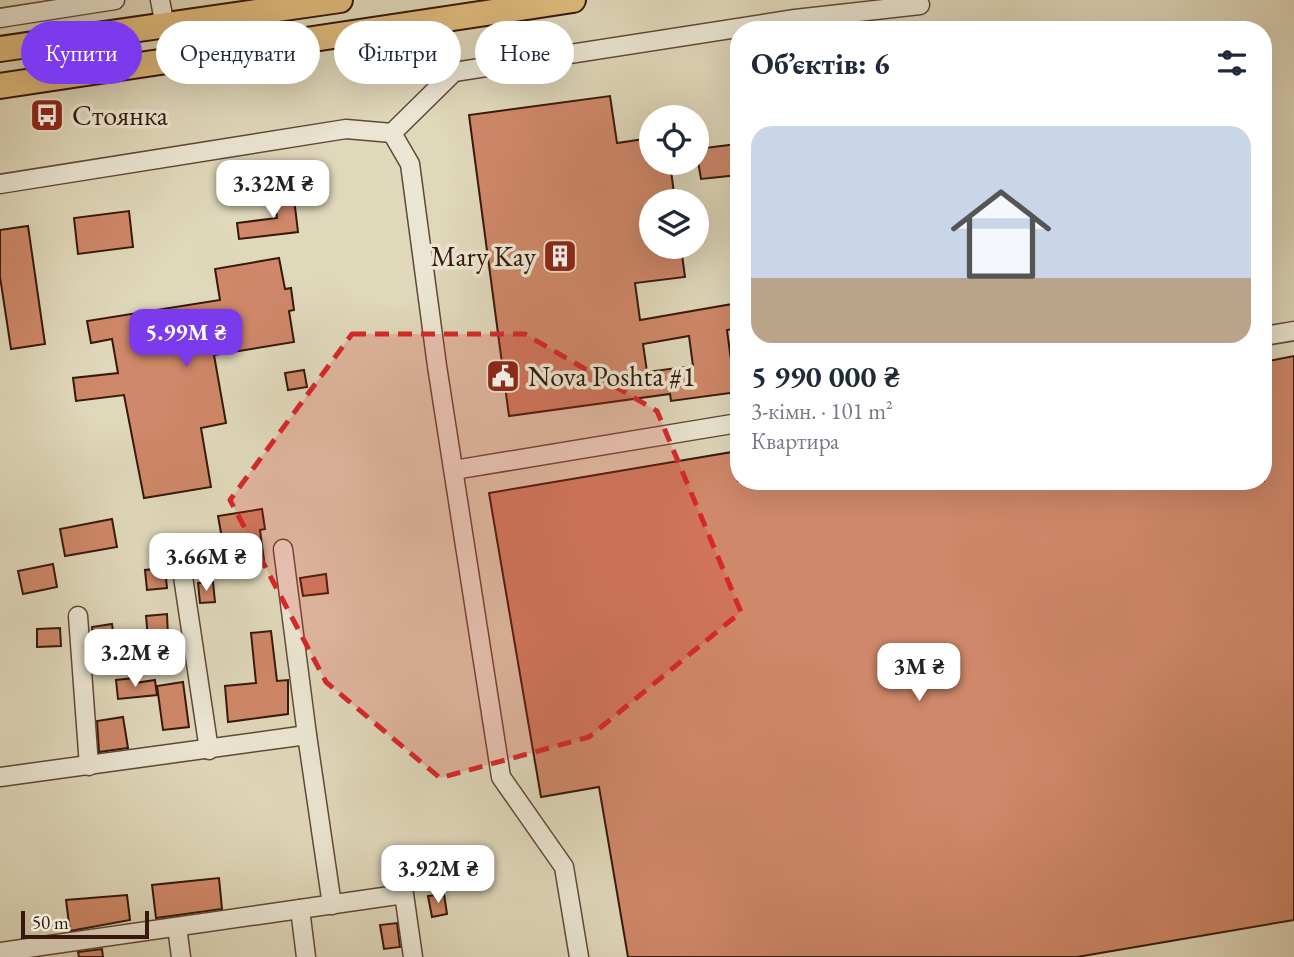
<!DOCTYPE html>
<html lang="uk">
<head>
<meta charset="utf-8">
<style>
	:root { --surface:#fff; --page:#f2f2f3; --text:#1f2937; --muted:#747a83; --line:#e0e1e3; --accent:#7c3aed }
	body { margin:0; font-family:"EB Garamond",serif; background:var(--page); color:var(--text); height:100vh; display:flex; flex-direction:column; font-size:26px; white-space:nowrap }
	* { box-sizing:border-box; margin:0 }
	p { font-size:23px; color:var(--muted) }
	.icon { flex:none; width:38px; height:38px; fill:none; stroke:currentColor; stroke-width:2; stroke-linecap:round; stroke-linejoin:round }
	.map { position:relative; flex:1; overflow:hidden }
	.sheet { position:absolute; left:730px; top:21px; width:542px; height:469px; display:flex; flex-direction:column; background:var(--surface); border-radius:28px; box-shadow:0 7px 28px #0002 }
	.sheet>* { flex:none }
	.guide { position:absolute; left:21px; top:21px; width:604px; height:63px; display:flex; gap:14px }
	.buttons { position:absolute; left:639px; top:105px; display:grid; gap:14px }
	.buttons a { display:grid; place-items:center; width:70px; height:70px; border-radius:50%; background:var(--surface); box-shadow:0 7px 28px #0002; font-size:35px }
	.scale { position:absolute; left:21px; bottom:18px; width:128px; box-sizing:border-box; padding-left:7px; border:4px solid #37180a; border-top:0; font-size:19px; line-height:24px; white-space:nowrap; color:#37180a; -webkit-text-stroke:5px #ebe6d3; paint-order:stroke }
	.price { position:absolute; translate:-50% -60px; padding:0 16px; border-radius:14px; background:#fff; color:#222; font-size:23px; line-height:46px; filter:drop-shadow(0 2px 4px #0008) }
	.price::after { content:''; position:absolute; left:50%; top:42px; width:21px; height:16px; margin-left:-10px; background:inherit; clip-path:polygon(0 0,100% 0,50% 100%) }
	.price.selected { background:var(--accent); color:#fff }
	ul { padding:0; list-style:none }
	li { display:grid; align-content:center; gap:14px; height:371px; padding:0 21px }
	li+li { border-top:2px solid var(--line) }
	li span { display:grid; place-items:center; height:217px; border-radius:21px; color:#555 }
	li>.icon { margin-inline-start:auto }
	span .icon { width:126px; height:126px; fill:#fffc; stroke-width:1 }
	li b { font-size:30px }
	h2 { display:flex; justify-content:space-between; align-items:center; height:84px; padding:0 21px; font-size:30px }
	.chip { padding:0 24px; border-radius:32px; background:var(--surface); box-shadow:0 7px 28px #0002; font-size:24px; line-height:63px }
	.chip.selected { background:var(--accent); color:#fff }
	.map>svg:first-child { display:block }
	.building { fill:#cf8869; stroke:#37180a; stroke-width:2; fill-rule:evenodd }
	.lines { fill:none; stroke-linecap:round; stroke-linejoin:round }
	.minor-casing { stroke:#614836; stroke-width:21 }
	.highway-casing { stroke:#37180a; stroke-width:28 }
	.minor { stroke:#ebe6d3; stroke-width:18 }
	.highway { stroke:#e0bc7e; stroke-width:24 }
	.marked { fill:#d62828; fill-opacity:0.2; stroke:#d62828; stroke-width:5; stroke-dasharray:14 9; stroke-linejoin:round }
	.labels { text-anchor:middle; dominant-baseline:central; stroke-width:7; stroke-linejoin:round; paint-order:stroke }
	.poi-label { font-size:28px; fill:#37180a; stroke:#ebe6d3; text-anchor:start }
</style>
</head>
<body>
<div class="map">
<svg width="1294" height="957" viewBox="0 0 1294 957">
	<rect width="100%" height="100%" fill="#e0d8bb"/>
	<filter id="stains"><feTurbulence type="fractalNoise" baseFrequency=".00286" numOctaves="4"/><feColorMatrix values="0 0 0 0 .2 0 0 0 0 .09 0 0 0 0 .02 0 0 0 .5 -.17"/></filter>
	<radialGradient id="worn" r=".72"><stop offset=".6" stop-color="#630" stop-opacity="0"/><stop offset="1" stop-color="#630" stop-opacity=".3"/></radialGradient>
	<g class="building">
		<path d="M610,96L617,143L651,138V163H670L675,201H651V247H681L685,277L635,283L640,320L738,303V328L727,330L731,360L738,359V392L671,401L670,394L509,416L469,115ZM689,336L693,366L647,372L643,344Z"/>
		<path d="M738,144V175L701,179L696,149Z"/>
		<path d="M293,190L298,232L239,239L237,223L277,218L274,193Z"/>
		<path d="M129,211L133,247L78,254L74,218Z"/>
		<path d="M28,226L45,344L11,349L0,277V230Z"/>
		<path d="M279,258L285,289L291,288L294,310L289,311L294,342L214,355L226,423L201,428L211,487L144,498L124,395L76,401L73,378L118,373L112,339L91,343L87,321L220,300L215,269Z"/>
		<path d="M1294,356V920L1077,957H628L599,787L541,797L489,493L738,451V481H1264V362Z"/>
		<path d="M304,370L307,387L288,390L285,373Z"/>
		<path d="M262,509L265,529L260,530L264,560L221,566L218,545L223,544L218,516Z"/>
		<path d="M112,519L117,547L65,556L60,529Z"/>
		<path d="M53,564L57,587L23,594L18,571Z"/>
		<path d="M165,568L167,588L147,590L145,570Z"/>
		<path d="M326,574L328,593L303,596L300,578Z"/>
		<path d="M213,582L215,602L200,603L198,583Z"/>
		<path d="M167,614L168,636L148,638L146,616Z"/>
		<path d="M112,624L115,644L95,648L92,627Z"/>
		<path d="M60,628L61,646L37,647V629Z"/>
		<path d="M271,631L277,681L288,680V714L228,722L225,686L256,683L251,633Z"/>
		<path d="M134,678L135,683L155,680L157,695L118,699L116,680Z"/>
		<path d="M183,682L189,727L163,730L157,686Z"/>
		<path d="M123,717L128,748L99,752L97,721Z"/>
		<path d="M219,878L222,909L156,918L152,885Z"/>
		<path d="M444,894L447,914L432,917L428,896Z"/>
		<path d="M127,895L130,920L70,931L66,900Z"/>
		<path d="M397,923L400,947L384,949L380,925Z"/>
		<path d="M102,949L103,957H79L78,952Z"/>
	</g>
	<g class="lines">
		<g class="minor-casing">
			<g id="minor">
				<path d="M160,0L165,26"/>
				<path d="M0,18L115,0"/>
				<path d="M392,133L410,164L437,366L501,777L564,867L579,957"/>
				<path d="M0,184L346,129L392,133L454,72L795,19L920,5"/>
				<path d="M1264,336L1294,331"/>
				<path d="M454,470L738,423"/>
				<path d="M283,549L307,735"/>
				<path d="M179,550L209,750"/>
				<path d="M78,616L89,766"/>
				<path d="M0,777L307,735L332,905"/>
				<path d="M300,909L306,957"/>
				<path d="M177,927L181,957"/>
				<path d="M0,952L404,894L413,957"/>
			</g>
		</g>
		<g class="highway-casing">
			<g id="highway">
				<path d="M0,49L340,0"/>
				<path d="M0,86L573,0"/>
			</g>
		</g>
		<use href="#minor" class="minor"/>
		<use href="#highway" class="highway"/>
	</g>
	<path class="marked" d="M352,334H525L657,411L741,612L589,737L440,778L326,682L230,500Z"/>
	<defs>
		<g id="bus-square" transform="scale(1.75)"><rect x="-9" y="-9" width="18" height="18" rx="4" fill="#8f2418" stroke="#ebe6d3"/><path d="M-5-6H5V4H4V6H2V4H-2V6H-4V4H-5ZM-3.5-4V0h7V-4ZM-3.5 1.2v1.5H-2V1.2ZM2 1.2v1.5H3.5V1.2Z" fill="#fff"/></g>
		<g id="building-square" transform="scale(1.75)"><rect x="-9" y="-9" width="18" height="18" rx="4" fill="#8f2418" stroke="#ebe6d3"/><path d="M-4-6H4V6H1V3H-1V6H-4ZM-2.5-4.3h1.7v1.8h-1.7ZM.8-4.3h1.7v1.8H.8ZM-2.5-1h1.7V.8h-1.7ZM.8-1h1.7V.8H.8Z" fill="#fff"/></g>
		<g id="civic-square" transform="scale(1.75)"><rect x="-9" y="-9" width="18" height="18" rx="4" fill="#8f2418" stroke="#ebe6d3"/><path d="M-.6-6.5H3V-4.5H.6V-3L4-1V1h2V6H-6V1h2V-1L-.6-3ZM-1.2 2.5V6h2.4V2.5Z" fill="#fff"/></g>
	</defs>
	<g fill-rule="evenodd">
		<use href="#bus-square" x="47" y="115"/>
		<use href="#building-square" x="560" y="256"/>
		<use href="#civic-square" x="503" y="376"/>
	</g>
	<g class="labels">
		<g class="poi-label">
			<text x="72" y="115">Стоянка</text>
			<text x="536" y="256" text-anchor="end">Mary Kay</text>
			<text x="528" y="376">Nova Poshta #1</text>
		</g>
	</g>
	<rect width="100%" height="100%" filter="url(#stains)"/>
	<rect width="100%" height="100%" fill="url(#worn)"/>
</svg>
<div class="buttons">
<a><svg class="icon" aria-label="locate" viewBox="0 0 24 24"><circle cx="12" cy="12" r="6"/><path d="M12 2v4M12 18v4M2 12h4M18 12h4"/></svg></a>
<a><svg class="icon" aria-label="layers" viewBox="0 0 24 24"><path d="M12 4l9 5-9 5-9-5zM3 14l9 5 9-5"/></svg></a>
</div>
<div class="scale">50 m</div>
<b class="price" style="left:273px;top:220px">3.32M ₴</b>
<b class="price selected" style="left:186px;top:369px">5.99M ₴</b>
<b class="price" style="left:206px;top:593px">3.66M ₴</b>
<b class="price" style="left:135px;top:689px">3.2M ₴</b>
<b class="price" style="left:919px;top:703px">3M ₴</b>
<b class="price" style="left:438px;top:905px">3.92M ₴</b>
<div class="guide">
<a class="chip selected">Купити</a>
<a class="chip">Орендувати</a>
<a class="chip">Фільтри</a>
<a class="chip">Нове</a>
</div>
<section class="sheet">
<h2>Об’єктів: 6<svg class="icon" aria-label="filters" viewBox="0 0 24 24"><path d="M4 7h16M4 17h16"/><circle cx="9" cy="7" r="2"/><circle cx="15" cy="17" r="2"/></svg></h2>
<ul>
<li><span style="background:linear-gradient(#c9d6e8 70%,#b9a48a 0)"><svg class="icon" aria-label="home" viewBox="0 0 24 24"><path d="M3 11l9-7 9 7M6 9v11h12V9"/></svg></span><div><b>5 990 000 ₴</b><p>3-кімн. · 101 m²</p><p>Квартира</p></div></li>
</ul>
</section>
</div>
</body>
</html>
